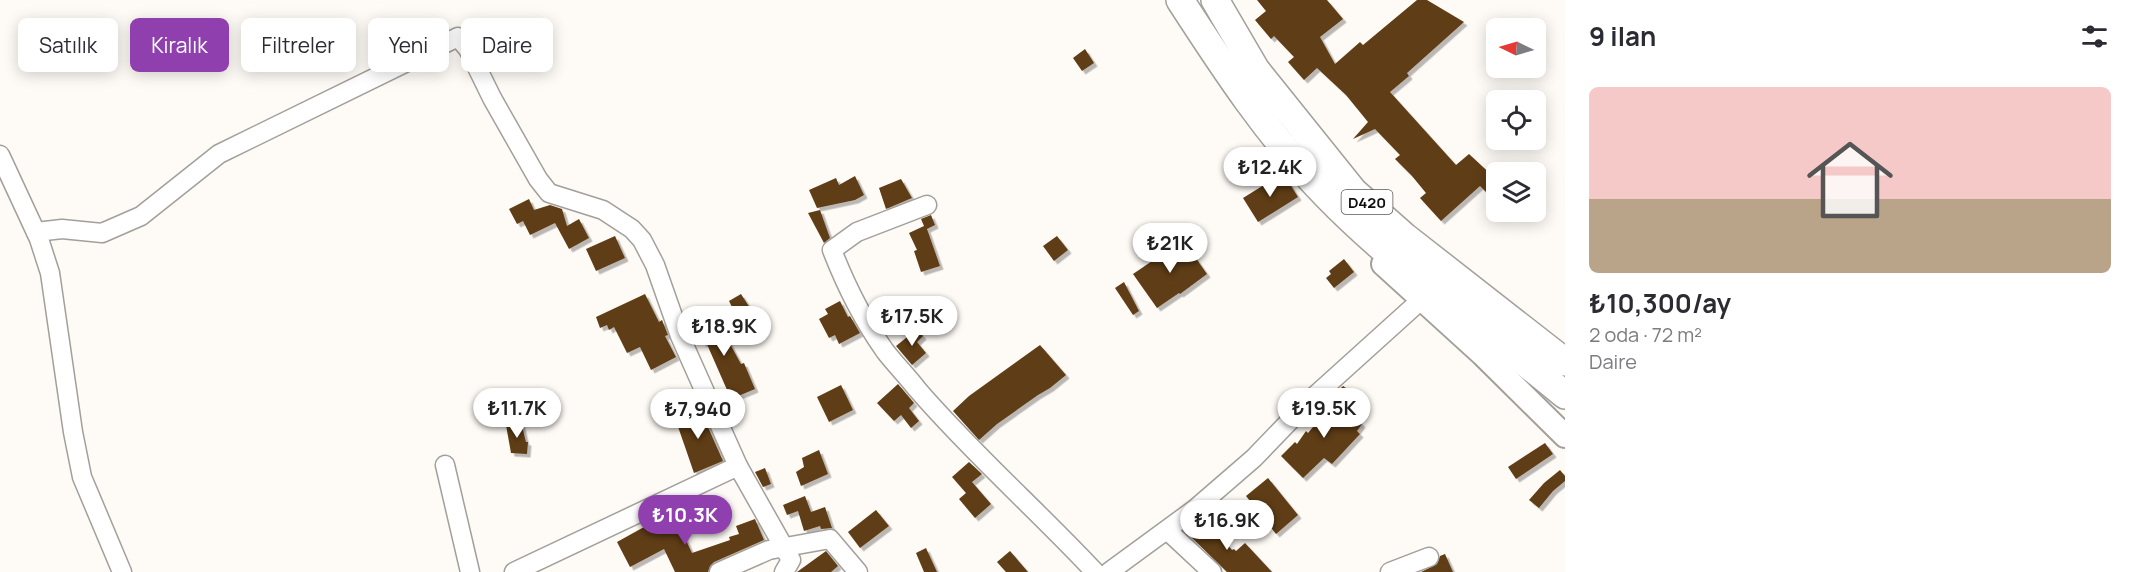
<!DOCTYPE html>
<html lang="tr">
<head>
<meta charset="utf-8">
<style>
	:root { --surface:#fff; --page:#f2f2f3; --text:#2b2b33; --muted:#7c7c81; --line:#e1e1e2; --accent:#8f3fae }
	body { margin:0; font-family:Manrope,sans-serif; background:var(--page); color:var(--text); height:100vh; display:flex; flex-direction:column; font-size:22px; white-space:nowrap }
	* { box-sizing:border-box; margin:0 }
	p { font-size:20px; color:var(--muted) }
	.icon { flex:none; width:33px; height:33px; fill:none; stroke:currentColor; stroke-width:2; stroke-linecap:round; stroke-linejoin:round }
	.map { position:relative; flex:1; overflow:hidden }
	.sheet { display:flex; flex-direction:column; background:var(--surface); width:570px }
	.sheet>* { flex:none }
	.guide { position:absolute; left:18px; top:18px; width:570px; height:54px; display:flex; gap:12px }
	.needle { width:39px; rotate:275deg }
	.tools { position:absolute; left:1486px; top:18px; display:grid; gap:12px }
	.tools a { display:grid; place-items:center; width:60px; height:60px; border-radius:9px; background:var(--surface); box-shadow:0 3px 15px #0003; font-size:30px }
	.price { position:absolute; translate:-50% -51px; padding:0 14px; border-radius:21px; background:#fff; color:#222; font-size:20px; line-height:39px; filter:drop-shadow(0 2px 3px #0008) }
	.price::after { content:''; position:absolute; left:50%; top:36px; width:18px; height:14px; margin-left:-9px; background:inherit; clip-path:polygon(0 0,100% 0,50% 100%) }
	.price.on { background:var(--accent); color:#fff }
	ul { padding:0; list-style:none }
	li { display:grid; align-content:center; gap:12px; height:318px; padding:0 24px }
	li+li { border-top:2px solid var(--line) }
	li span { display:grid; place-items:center; height:186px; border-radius:9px; color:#555 }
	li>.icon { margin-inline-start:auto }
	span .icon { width:108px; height:108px; fill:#fffc; stroke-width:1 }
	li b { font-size:26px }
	h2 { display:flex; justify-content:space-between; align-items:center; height:72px; padding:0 24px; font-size:26px }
	.tag { padding:0 21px; border-radius:9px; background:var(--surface); box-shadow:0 3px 15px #0003; font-size:21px; line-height:54px }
	.tag.on { background:var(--accent); color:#fff }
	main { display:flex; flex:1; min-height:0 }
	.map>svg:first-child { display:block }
	.building { fill:#5f3c13; filter:url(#shadow) }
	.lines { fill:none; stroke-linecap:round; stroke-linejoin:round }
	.minor-casing { stroke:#a39f9a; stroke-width:21 }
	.major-casing { stroke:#a39f9a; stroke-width:26 }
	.highway-casing { stroke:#a39f9a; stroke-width:30 }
	.minor { stroke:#fff; stroke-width:18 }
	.major { stroke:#fff; stroke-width:22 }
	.highway { stroke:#fff; stroke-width:27 }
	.labels { text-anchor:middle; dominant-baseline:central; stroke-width:6; stroke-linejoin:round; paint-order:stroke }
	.shield { fill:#fff; stroke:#585856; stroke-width:1.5 }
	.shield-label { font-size:15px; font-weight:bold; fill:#11100e }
</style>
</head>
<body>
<main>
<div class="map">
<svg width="1565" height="572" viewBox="0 0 1565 572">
	<defs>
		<filter id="shadow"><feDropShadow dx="3.5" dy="3.5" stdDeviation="0" flood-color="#0004"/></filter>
	</defs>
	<rect width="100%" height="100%" fill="#fefaf5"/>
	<g class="building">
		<path d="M1257,0H1327L1343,19L1320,37L1335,64L1360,42L1363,45L1417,0H1427L1464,22L1407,73L1409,76L1390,92L1456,165L1469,154L1497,180V203L1480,186L1441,221L1420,198L1426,193L1412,176L1395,159L1400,155L1375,129L1353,139L1368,122L1346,95L1317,68L1304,80L1288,62L1294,57L1274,36L1271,39L1255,20L1266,11Z"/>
		<path d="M1085,49L1094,63L1082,71L1073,58Z"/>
		<path d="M1283,173L1298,197L1258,222L1243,198Z"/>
		<path d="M855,176L864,195L855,200L817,208L809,190L836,178L839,185Z"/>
		<path d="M901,179L912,198L886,209L879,188Z"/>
		<path d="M529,199L534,210L550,205L562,209L567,226L579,219L589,238L569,249L555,223L530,235L523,221L517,224L509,209Z"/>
		<path d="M820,210L830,238L824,243L808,213Z"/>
		<path d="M931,215L935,225L927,229L940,266L921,272L914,251L917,250L909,233L924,226L921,219Z"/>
		<path d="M615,236L625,258L596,271L586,249Z"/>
		<path d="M1057,236L1068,250L1054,261L1043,246Z"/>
		<path d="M1183,240L1207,274L1180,294L1179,293L1157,308L1133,274Z"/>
		<path d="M1344,259L1354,272L1334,288L1326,278L1331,274L1329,271Z"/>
		<path d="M1124,282L1139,311L1133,315L1115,288Z"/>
		<path d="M645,294L659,322L662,320L668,335L665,336L676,357L651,370L640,347L627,353L614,327L609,330L607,325L600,328L596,317Z"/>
		<path d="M741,294L757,319L743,329L729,301Z"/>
		<path d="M840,301L848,317L850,316L860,333L839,344L835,335L829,338L819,319L828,314L825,309Z"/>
		<path d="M713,313L741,364L744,363L755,389L731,399L706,342L703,344L692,324Z"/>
		<path d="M917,329L923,336L917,342L926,353L912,365L896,346Z"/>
		<path d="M1040,345L1066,375L1050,388L1038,395L997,424L979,440L953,411L969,396Z"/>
		<path d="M898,384L914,403L909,408L919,421L911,428L901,415L894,421L877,403Z"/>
		<path d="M841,385L853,410L829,422L817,397Z"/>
		<path d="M1343,386L1346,388L1333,407L1350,420L1354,416L1362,424L1357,431L1360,434L1332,464L1324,458L1303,478L1281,456L1295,442L1297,444L1306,431L1308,433L1324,414L1320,409Z"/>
		<path d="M699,407L723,461L694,473L674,415Z"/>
		<path d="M521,422L526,442H528L527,454L511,453L506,425Z"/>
		<path d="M1545,443L1553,454L1516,479L1508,467Z"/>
		<path d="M819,450L828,474L801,486L796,472L804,467L802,458Z"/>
		<path d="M969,462L982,474L972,482L991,504L975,518L959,499L966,493L952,477Z"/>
		<path d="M765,468L771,484L763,487L755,472Z"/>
		<path d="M1560,470L1565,476V481L1553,491L1539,508L1529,500L1544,483Z"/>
		<path d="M1268,478L1298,515L1276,534L1246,496Z"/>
		<path d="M805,496L811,512L825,507L832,528L821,529L820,526L804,531L798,511L787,515L783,505Z"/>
		<path d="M701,503L710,518L700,524L691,509Z"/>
		<path d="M876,510L889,526L860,548L848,532Z"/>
		<path d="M662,517L671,534L680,528L692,553L730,540L729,537L739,534L736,526L755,519L764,540L714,562L710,566L708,572H675L664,549L630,567L617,542Z"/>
		<path d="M1204,519L1232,550L1234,549L1236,551L1245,543L1272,572H1227L1188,534Z"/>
		<path d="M926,548L937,572H924L916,553Z"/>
		<path d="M826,551L838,566L831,572H797Z"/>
		<path d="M1010,551L1028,572H1006L997,562Z"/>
		<path d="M1445,554L1453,572H1421L1437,564L1440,556Z"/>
	</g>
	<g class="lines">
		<g class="minor-casing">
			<g id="minor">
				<path d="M0,155L39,239L50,273L73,432L82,477L122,572"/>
				<path d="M927,205L857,232L832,250C846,286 863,320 885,351C895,364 907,376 917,389C973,454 1037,510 1095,572"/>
				<path d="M36,232L62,229L102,233L141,216L219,154L458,37L468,49L492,98L538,179L549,193L603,210L632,229L642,240L655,265L680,336L738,466L791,560L784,572"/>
				<path d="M445,465L470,572"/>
				<path d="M1168,531L1212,572"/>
				<path d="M514,572L738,466"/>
				<path d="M719,572L769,550L830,539L858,572"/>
				<path d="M1109,572L1195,509L1254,458L1308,402L1421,300"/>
				<path d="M1390,572L1429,557"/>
			</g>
		</g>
		<g class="major-casing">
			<path id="major" d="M1383,264L1482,354L1565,436"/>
		</g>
		<g class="highway-casing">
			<g id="highway">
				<path d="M1180,0C1224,68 1270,138 1327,196C1399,270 1486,329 1565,395"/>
				<path d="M1215,0L1256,70L1353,191L1405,237L1565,362"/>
			</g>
		</g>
		<use href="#minor" class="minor"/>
		<use href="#major" class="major"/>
		<use href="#highway" class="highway"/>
	</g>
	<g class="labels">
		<rect class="shield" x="1341.5" y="190" width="51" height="24" rx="4.5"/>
		<g class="shield-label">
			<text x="1367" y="202">D420</text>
		</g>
	</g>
</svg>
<div class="tools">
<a><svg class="needle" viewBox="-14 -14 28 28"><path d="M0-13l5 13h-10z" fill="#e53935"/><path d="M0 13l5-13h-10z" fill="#7c7c81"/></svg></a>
<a><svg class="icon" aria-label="locate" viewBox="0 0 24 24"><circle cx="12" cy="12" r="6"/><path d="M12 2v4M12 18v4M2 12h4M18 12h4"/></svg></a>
<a><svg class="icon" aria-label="layers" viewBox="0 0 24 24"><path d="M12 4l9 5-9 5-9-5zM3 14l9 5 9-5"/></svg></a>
</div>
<b class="price" style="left:1270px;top:198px">₺12.4K</b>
<b class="price" style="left:1170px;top:274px">₺21K</b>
<b class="price" style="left:912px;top:347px">₺17.5K</b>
<b class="price" style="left:724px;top:357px">₺18.9K</b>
<b class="price" style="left:517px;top:439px">₺11.7K</b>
<b class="price" style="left:1324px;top:439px">₺19.5K</b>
<b class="price" style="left:698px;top:440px">₺7,940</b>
<b class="price on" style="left:685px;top:546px">₺10.3K</b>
<b class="price" style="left:1227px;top:551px">₺16.9K</b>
<div class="guide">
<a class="tag">Satılık</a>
<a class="tag on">Kiralık</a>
<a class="tag">Filtreler</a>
<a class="tag">Yeni</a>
<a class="tag">Daire</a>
</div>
</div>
<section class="sheet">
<h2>9 ilan<svg class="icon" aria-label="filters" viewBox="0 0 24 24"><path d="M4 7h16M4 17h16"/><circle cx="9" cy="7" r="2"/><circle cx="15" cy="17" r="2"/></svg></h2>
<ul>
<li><span style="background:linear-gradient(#f6c9c9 60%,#b9a48a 0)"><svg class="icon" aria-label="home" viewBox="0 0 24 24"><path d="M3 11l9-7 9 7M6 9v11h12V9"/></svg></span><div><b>₺10,300/ay</b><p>2 oda · 72 m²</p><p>Daire</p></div></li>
</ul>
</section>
</main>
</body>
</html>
